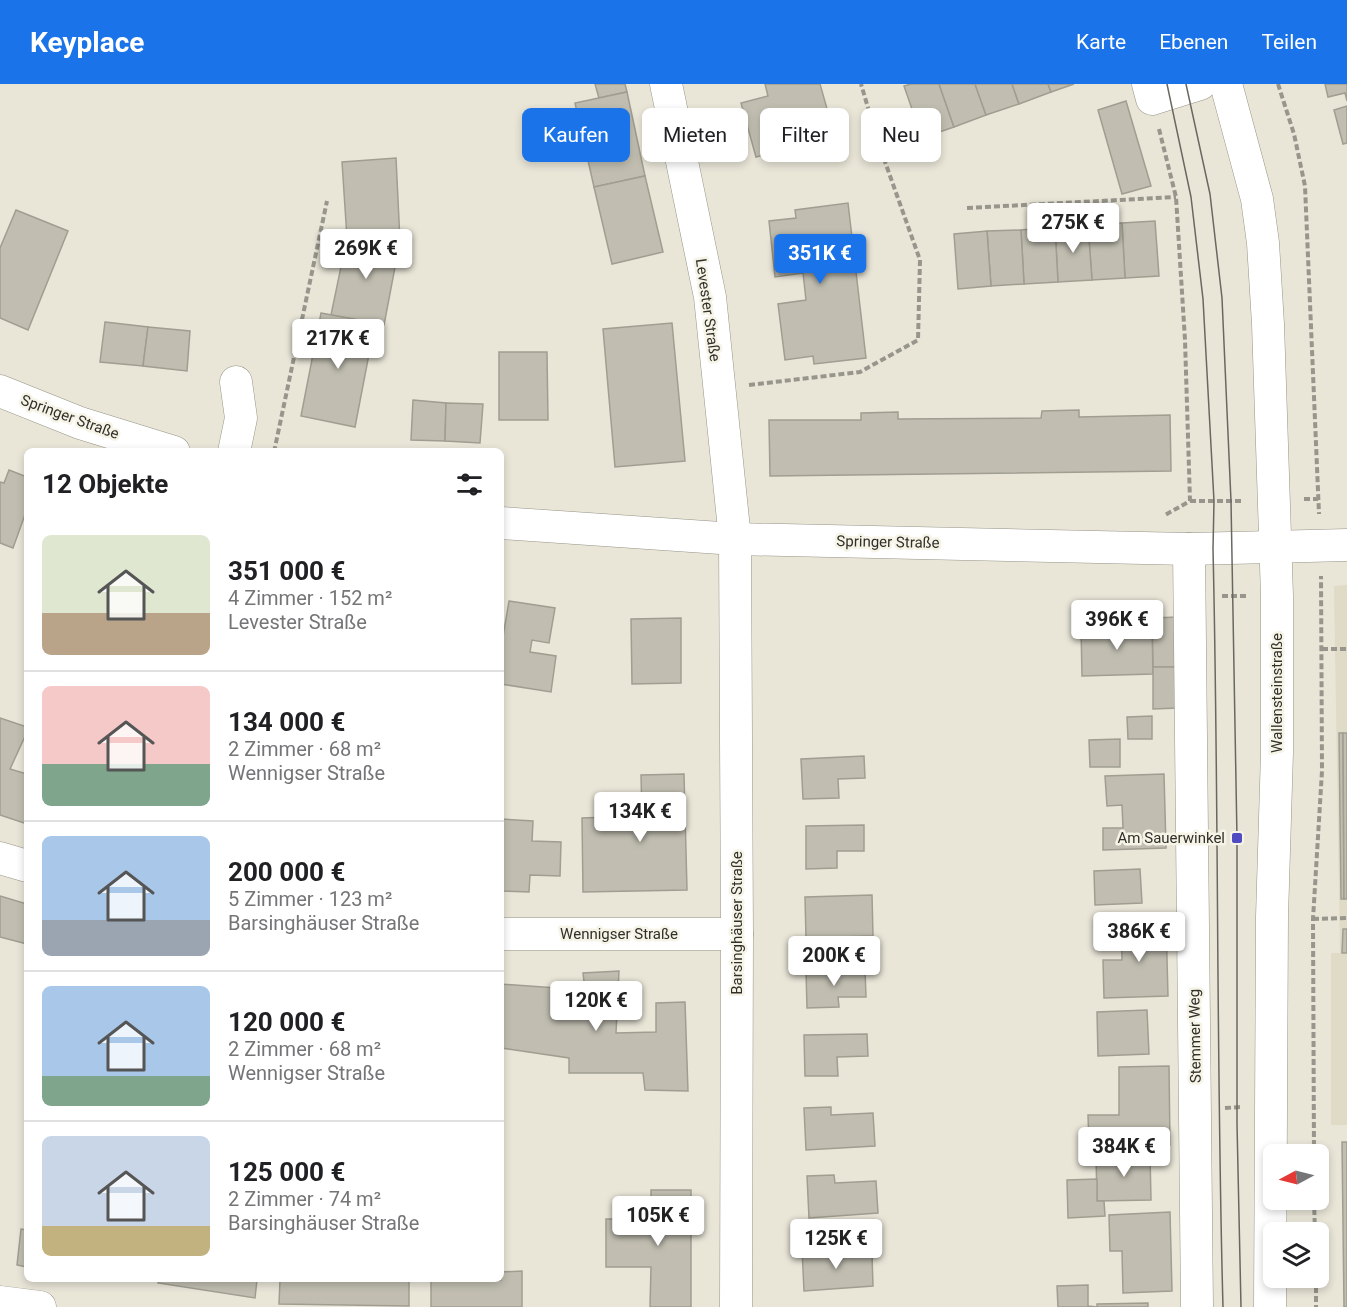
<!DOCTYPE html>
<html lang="de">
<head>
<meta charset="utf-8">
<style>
	:root { --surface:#fff; --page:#f2f2f2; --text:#202124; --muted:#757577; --line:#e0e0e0; --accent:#1a73e8 }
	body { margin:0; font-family:Roboto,sans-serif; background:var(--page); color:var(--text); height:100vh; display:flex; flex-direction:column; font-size:22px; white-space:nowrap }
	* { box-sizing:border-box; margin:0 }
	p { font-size:20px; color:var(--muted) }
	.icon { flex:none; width:33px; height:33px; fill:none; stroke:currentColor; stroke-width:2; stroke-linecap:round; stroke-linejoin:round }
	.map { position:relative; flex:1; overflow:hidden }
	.panel { position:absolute; left:24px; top:364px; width:480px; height:834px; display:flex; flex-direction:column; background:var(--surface); border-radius:9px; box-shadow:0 3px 9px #0003 }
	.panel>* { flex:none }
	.guide { position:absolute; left:522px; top:24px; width:570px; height:54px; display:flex; gap:12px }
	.needle { width:39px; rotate:263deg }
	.fabs { position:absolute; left:1263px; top:1060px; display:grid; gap:12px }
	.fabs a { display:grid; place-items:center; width:66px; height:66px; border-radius:9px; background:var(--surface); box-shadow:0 3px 9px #0003; font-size:30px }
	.price { position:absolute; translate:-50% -51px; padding:0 14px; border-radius:6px; background:#fff; color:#222; font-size:20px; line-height:39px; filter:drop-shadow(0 2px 3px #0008) }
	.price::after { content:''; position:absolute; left:50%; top:36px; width:18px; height:14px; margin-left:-9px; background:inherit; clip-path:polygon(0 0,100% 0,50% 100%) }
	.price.on { background:var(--accent); color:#fff }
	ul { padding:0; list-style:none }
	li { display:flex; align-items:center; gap:18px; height:150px; padding:0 18px }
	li+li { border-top:2px solid var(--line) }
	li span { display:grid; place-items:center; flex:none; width:168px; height:120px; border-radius:9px; color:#555 }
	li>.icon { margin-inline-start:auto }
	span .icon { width:72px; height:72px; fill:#fffc; stroke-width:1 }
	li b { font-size:26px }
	h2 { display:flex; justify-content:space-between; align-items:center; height:72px; padding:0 18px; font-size:26px }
	.tag { padding:0 21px; border-radius:9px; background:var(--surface); box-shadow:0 3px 9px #0003; font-size:21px; line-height:54px }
	.tag.on { background:var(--accent); color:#fff }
	header { display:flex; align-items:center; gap:36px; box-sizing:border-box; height:84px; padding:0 30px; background:var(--accent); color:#fff }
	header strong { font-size:28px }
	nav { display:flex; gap:33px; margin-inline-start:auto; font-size:21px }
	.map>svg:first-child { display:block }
	.built { fill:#dfdbc7 }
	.building { fill:#c1beb1; stroke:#a09e91; stroke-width:1.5 }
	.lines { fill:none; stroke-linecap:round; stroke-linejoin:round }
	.minor-casing { stroke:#969487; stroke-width:33 }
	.path { stroke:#98968c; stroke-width:4; stroke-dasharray:6 3; stroke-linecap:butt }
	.minor { stroke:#fff; stroke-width:32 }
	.tram { stroke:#696860; stroke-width:1.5 }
	.poi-dot { fill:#514bc2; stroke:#f6f4e6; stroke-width:2 }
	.labels { text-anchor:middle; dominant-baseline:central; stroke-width:5; stroke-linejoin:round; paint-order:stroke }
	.street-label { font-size:15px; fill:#302f2a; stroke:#f6f4e6 }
	.poi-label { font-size:15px; fill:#302f2a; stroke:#f6f4e6; text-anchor:end }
</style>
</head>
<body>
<header>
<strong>Keyplace</strong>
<nav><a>Karte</a><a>Ebenen</a><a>Teilen</a></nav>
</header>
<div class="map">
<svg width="1347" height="1223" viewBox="0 0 1347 1223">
	<rect width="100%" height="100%" fill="#e9e6d8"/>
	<path class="built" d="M1347,501V1041H1331V869H1340L1334,502Z"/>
	<g class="building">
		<path d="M595,0H625L627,8L599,14Z"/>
		<path d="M765,0H820L837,60L785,74L783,66L756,73L741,19L768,12Z"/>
		<path d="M911,0H939L954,43L922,54L904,2Z"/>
		<path d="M939,0H975L986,31L954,43Z"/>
		<path d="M975,0H1012L1019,20L986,31Z"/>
		<path d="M1012,0H1048L1051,8L1019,20Z"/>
		<path d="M1048,0H1074L1051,8Z"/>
		<path d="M1325,0H1347V17L1345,9L1328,13Z"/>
		<path d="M627,8L645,92L594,103L575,19Z"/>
		<path d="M1126,17L1151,102L1122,110L1098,26Z"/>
		<path d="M1347,22V59L1343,60L1334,26Z"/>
		<path d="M396,74L400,157L347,154L342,78Z"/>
		<path d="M645,92L663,168L612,180L594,103Z"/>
		<path d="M848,119L866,274L814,280L813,272L785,276L778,220L806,216L803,189L775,193L769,137L796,134L795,126Z"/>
		<path d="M16,126L68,147L28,246L0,234V164Z"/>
		<path d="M1155,137L1159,192L1125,194L1122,139Z"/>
		<path d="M1122,139L1125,194L1092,196L1088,141Z"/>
		<path d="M1088,141L1092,196L1058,198L1055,143Z"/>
		<path d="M1055,143L1058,198L1024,200L1021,146Z"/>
		<path d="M1021,146L1024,200L991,202L987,147Z"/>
		<path d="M987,147L991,202L958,205L954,150Z"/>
		<path d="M347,154L400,157L384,241L331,231Z"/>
		<path d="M321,229L375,239L355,343L301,332Z"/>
		<path d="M105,238L148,243L143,282L100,278Z"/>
		<path d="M672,239L685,377L615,383L603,245Z"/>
		<path d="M148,243L190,247L187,287L143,282Z"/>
		<path d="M499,268H547L548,336H499Z"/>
		<path d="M413,316L446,319L445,357L411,356Z"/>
		<path d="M446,319L483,320L480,359L445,357Z"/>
		<path d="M1079,326V333L1170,331L1171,387L770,392L769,336H861V329L898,328V335L1041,334L1042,327Z"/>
		<path d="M9,386L27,393V425L13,464L0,459V398L4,399Z"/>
		<path d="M509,517L555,524L549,559L532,556L530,568L556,572L551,608L501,600V564Z"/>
		<path d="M1178,533V583H1153L1152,534Z"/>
		<path d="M681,534V599L632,600L631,535Z"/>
		<path d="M1152,542L1153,590L1082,592L1081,544Z"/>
		<path d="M1153,583H1178L1179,624L1153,625Z"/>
		<path d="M1152,632V655H1128L1127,633Z"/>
		<path d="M0,634L27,643V648L10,685L27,690V740L0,731Z"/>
		<path d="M1339,649H1343L1344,815H1341Z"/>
		<path d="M1343,649H1347V815H1344Z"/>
		<path d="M1120,655V683H1090L1089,656Z"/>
		<path d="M864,672L865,694L838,695L839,714L803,715L801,675Z"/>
		<path d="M684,690L687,806L583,808L582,734L642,732L641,691Z"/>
		<path d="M1164,690L1166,764L1103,766V744H1123L1122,721L1107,722L1105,692Z"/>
		<path d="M501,735L533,737L532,757L561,758L560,792L530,791L529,808L501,807Z"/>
		<path d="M864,741V767H837V784L806,785V742Z"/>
		<path d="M1140,785L1142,819L1095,821L1094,787Z"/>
		<path d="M872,811L873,852L806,854L805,813Z"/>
		<path d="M0,812L27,820V860L0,853Z"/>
		<path d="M1166,837L1168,912L1104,914L1103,876H1122L1121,838Z"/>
		<path d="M1343,845H1347V869H1342Z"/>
		<path d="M865,885L866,913H838L839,923L807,924L806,887Z"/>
		<path d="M619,887L616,949L656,948V919L685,918L688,1007L645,1006L643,989H569V974L501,964V900L585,906L583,889Z"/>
		<path d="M1147,926L1149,970L1098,972L1097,928Z"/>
		<path d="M867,950L868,972L837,973L838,992H805L804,951Z"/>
		<path d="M1169,982L1170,1061L1089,1062L1088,1031H1119V983Z"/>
		<path d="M831,1023V1031L873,1029L875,1062L806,1066L804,1024Z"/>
		<path d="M1342,1058H1347V1223H1344Z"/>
		<path d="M1150,1071L1151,1116L1097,1117L1096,1072Z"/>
		<path d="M834,1091L835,1099L876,1097L878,1129L809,1134L807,1092Z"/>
		<path d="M1097,1095V1117H1104L1105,1132L1068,1134L1067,1096Z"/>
		<path d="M651,1106H691V1223H650L651,1183H606V1135H651Z"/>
		<path d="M1170,1128L1172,1207L1123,1209L1122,1167H1110L1109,1131Z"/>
		<path d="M21,1145L27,1146V1183L17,1181Z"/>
		<path d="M829,1163L830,1172L872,1170L873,1202L804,1207L802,1165Z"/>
		<path d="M522,1187V1223H431V1196H501V1188Z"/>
		<path d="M159,1196H257L255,1214L158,1199Z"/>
		<path d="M280,1196H409V1222L279,1220Z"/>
		<path d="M1088,1201V1222L1097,1223H1058L1057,1202Z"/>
		<path d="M1148,1219V1223H1097V1220Z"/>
	</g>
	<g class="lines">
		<g class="minor-casing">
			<g id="minor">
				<path d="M666,0L710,213L735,455L737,850L736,1223"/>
				<path d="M1148,0L1152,15L1200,0"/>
				<path d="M1226,0L1257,115L1263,159L1268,240L1277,512V668L1272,833L1270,1223"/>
				<path d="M0,307L80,339L174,368"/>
				<path d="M234,368L241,334L236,298"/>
				<path d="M501,439L735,455L1189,465L1347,461"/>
				<path d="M1189,465L1197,1223"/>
				<path d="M0,774L27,782"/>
				<path d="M501,850H737"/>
				<path d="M0,1218L40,1223"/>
			</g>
		</g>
		<g class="path">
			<path d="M1278,0L1294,50L1305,102L1319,430"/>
			<path d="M1159,45L1176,113L1185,256L1190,417L1165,431"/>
			<path d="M967,124L1176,113"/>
			<path d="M749,301L860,288L918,256L920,176L879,61L861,0"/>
			<path d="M274,368L327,117"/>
			<path d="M1304,415H1318"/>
			<path d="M1190,417H1243"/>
			<path d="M1222,512H1247"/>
			<path d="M1322,565H1347"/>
			<path d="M1313,835L1347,834"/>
			<path d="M1225,1024L1241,1023"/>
			<path d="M1314,1071L1313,835L1322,687L1321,492"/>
			<path d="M1314,1116L1315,1149"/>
			<path d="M1316,1194V1223"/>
		</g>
		<use href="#minor" class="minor"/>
		<g class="tram">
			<path d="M1167,0L1191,113L1203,215L1214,417L1213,465C1219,718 1216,970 1223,1223"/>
			<path d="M1186,0L1210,110L1222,214L1231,417L1237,754V1040L1241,1223"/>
		</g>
	</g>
	<rect class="poi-dot" x="1231" y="748" width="12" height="12" rx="3"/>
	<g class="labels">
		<g class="street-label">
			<text transform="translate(708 226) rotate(82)">Levester Straße</text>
			<text transform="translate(70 333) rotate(20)">Springer Straße</text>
			<text transform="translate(888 458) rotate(1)">Springer Straße</text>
			<text transform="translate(1277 609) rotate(-90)">Wallensteinstraße</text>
			<text transform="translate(737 839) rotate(-90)">Barsinghäuser Straße</text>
			<text x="619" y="850">Wennigser Straße</text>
			<text transform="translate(1195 952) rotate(-91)">Stemmer Weg</text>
		</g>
		<g class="poi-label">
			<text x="1225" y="754">Am Sauerwinkel</text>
		</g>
	</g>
</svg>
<div class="fabs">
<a><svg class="needle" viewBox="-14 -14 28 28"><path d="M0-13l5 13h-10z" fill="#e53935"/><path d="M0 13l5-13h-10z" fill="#757577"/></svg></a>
<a><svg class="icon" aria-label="layers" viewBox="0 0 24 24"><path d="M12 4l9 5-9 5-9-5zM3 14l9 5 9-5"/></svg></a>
</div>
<b class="price" style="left:1073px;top:170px">275K €</b>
<b class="price" style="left:366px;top:196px">269K €</b>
<b class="price on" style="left:820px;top:201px">351K €</b>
<b class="price" style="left:338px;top:286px">217K €</b>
<b class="price" style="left:1117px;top:567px">396K €</b>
<b class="price" style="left:640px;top:759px">134K €</b>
<b class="price" style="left:1139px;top:879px">386K €</b>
<b class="price" style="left:834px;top:903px">200K €</b>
<b class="price" style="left:596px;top:948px">120K €</b>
<b class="price" style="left:1124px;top:1094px">384K €</b>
<b class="price" style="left:658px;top:1163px">105K €</b>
<b class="price" style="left:836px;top:1186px">125K €</b>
<div class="guide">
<a class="tag on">Kaufen</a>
<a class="tag">Mieten</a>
<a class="tag">Filter</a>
<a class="tag">Neu</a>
</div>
<section class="panel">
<h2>12 Objekte<svg class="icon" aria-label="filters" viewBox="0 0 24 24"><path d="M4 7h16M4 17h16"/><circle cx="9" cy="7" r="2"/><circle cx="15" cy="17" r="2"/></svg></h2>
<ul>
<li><span style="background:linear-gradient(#dfe7d0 65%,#b9a48a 0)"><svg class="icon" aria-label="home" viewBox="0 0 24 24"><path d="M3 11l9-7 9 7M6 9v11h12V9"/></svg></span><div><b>351 000 €</b><p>4 Zimmer · 152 m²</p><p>Levester Straße</p></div></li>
<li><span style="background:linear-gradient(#f6c9c9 65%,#7fa58c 0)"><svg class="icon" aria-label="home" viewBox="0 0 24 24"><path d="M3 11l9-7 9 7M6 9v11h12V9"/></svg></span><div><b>134 000 €</b><p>2 Zimmer · 68 m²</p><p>Wennigser Straße</p></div></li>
<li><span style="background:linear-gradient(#a9c7e8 70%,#9aa5b1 0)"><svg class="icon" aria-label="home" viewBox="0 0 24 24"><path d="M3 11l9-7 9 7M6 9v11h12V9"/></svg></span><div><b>200 000 €</b><p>5 Zimmer · 123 m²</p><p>Barsinghäuser Straße</p></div></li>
<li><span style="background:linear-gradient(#a9c7e8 75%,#7fa58c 0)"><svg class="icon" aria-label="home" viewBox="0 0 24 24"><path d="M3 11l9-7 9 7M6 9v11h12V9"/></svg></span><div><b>120 000 €</b><p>2 Zimmer · 68 m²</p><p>Wennigser Straße</p></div></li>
<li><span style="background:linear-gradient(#c9d6e8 75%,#c2b280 0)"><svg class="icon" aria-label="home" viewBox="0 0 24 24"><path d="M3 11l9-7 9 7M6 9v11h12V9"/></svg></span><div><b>125 000 €</b><p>2 Zimmer · 74 m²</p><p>Barsinghäuser Straße</p></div></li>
</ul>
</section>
</div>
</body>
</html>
